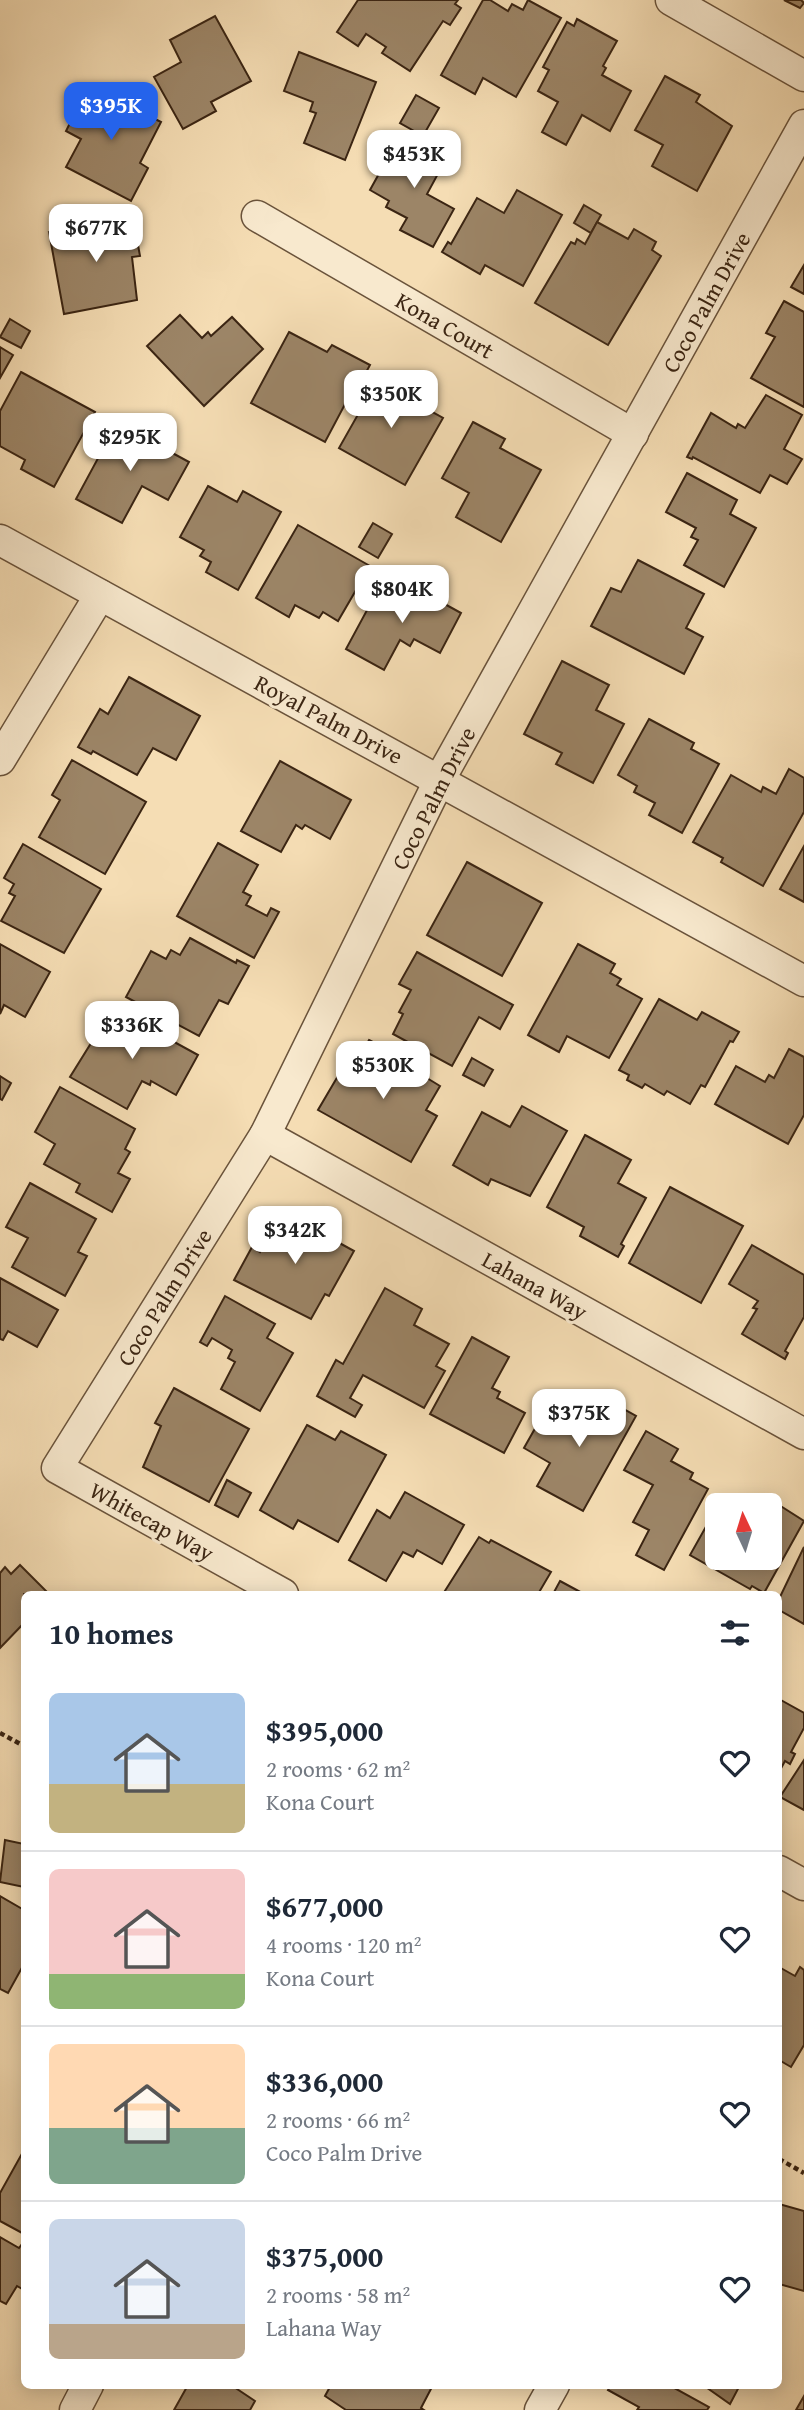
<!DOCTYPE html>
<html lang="en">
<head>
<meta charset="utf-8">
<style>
	:root { --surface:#fff; --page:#f6f6f7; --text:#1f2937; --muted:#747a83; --line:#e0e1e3; --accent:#2563eb }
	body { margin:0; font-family:"Gentium Book Plus",serif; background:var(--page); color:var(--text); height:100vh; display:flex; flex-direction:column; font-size:26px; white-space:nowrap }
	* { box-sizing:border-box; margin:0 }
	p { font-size:23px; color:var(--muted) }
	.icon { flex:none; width:38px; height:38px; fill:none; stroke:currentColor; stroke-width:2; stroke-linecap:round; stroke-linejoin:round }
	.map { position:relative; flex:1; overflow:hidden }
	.panel { position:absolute; left:21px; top:1591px; width:761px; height:798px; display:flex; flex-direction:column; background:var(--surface); border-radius:10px; box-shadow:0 4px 18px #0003 }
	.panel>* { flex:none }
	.needle { width:46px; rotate:356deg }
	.tools { position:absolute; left:705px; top:1493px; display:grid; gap:14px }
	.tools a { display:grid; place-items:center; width:77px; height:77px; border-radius:10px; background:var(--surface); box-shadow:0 4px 18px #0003; font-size:35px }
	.price { position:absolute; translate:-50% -60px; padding:0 16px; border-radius:14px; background:#fff; color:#222; font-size:23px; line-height:46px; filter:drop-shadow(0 2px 4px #0008) }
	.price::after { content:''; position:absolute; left:50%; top:42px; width:21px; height:16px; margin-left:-10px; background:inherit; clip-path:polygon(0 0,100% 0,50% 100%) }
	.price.selected { background:var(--accent); color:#fff }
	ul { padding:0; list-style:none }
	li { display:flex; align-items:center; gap:21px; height:175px; padding:0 28px }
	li+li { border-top:2px solid var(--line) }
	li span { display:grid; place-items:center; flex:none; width:196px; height:140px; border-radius:10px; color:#555 }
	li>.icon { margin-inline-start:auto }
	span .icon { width:84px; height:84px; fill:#fffc; stroke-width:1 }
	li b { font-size:30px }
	h2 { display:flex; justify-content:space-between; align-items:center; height:84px; padding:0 28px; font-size:30px }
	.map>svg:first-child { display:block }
	.building { fill:#9c8567; stroke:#3b2513; stroke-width:2 }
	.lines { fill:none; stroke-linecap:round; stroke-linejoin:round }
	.street-casing { stroke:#6a533b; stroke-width:33 }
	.path { stroke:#3b2513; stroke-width:4.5; stroke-dasharray:5 3.5; stroke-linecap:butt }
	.street { stroke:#f8e9ce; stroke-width:30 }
	.labels { text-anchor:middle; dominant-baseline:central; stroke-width:6; stroke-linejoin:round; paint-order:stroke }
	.street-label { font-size:23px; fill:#3b2513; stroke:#f8e9ce }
</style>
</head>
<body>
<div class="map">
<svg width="804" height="2410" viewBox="0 0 804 2410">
	<rect width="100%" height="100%" fill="#f5ddb4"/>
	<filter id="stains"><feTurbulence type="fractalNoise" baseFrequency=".00286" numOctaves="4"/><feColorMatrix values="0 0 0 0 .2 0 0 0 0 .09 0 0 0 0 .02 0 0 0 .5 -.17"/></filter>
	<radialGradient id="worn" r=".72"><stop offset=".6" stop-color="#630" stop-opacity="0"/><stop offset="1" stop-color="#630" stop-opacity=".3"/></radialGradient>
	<g class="building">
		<path d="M358,0H458L455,4L461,8L450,25L443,21L410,71L382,53L386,47L366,34L358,46L337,32Z"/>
		<path d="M483,0H490L508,11L512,4L523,10L528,0L561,18L516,97L483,78L475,94L441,75Z"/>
		<path d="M784,0H801L804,3L800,8Z"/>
		<path d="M215,16L251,81L211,102L216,111L183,129L154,77L181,62L170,40Z"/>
		<path d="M577,19L617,41L603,66L606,68L602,75L631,91L610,131L582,115L566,145L542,132L558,102L538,91L549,70L543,67L567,22L574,26Z"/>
		<path d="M299,52L376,82L345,160L304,143L316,113L310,111L313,102L284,91Z"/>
		<path d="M665,76L700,95L696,102L732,126L697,191L652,166L663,145L635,130Z"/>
		<path d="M89,85L161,122L140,163L148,168L131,201L66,167L81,139L66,131Z"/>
		<path d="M416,95L439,108L423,136L400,123Z"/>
		<path d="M401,134L446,159L427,194L454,209L433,247L400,230L407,218L386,207L389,201L370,190Z"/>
		<path d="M517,190L562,215L523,286L485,265L480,274L442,252L448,242L451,244L477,198L504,213Z"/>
		<path d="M584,205L601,215L591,233L574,223Z"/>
		<path d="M132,212L140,256L132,257L137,300L64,314L49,232L120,219L119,215Z"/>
		<path d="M597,222L628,239L634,229L656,242L652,250L661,256L608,345L535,303L571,242L575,244L577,239L585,244Z"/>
		<path d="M804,265V294L791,287Z"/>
		<path d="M784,301L804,312V407L751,378L775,337L766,333Z"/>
		<path d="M180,315L202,338L208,332L211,336L232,317L263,349L204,406L147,346Z"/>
		<path d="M10,319L30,331L21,348L0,337Z"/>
		<path d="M289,332L327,352L332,345L370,365L364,376L361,374L325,442L251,403Z"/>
		<path d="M0,347L13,355L0,378Z"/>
		<path d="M21,372L95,412L54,487L21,469L25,460L0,446V411Z"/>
		<path d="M382,372L413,390L409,399L443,418L405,485L339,448Z"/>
		<path d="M766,395L802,415L784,449L802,459L787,484L770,475L760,493L693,457L692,459L687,457L711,413L736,428L738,424L745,428Z"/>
		<path d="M473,422L505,439L500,448L541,470L501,542L456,517L469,493L442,478Z"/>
		<path d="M117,423L189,462L168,500L142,486L122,523L76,499Z"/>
		<path d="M687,473L737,500L730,514L756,528L724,587L684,565L698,540L691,537L696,528L666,512Z"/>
		<path d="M208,486L237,502L243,491L281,512L238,590L206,572L211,562L200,556L204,550L180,537Z"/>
		<path d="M373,523L392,534L378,558L359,547Z"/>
		<path d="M298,525L370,566L338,621L323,612L319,618L295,605L289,617L256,598Z"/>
		<path d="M638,560L704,594L686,628L703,637L684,674L591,626L611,588L621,592Z"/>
		<path d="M401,580L461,613L440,653L414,639L410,646L400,640L384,670L346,649L373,599L387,606Z"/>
		<path d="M562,661L609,685L596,710L624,724L593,783L556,764L562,753L524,734Z"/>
		<path d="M129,677L200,716L176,760L153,748L137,775L93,751L91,754L78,747L100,709L108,714Z"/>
		<path d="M649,719L694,743L691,749L719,764L682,833L649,815L655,803L634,792L637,786L618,775Z"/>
		<path d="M72,760L146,802L105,874L39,837L60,800L52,795Z"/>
		<path d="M280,761L351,800L330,839L305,825L302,829L296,825L281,852L241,831Z"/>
		<path d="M789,769L804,778V812L763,886L721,862L723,858L693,842L731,775L761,792L763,787L776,794Z"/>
		<path d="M218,843L258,865L243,892L251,896L246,905L267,916L271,908L279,912L254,958L177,916Z"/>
		<path d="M23,844L101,889L64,953L1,921L15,896L9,893L14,884L4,878Z"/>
		<path d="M804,846V902L780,889Z"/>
		<path d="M467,862L542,903L502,976L427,935Z"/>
		<path d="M190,938L236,963L237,960L249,966L228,1004L219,1000L199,1036L126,997L151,951L166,959L171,950L180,955Z"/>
		<path d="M0,944L50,972L25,1017L4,1005L0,1014Z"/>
		<path d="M578,944L615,964L610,973L621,979L617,985L642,999L609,1058L567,1036L559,1052L528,1035Z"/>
		<path d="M417,952L513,1005L500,1029L479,1017L452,1066L393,1034L403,1014L399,1012L411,990L399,984Z"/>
		<path d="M659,999L697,1020L702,1012L739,1032L733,1042L730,1041L705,1087L701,1085L690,1104L667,1091L664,1095L645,1084L642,1088L627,1080L629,1075L619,1070Z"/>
		<path d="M111,1011L126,1019L127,1016L198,1055L176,1095L151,1081L150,1085L142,1081L127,1109L70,1077Z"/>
		<path d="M369,1040L406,1060L404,1064L440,1086L426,1110L437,1116L411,1162L318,1110L345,1064L353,1068Z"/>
		<path d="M789,1049L804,1057V1115L788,1144L715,1104L736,1066L765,1082L769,1075L774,1078Z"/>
		<path d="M472,1058L493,1070L484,1086L463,1075Z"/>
		<path d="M0,1076L11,1083L2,1100L0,1099Z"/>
		<path d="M60,1087L135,1129L125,1149L130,1152L118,1173L130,1179L112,1212L76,1192L80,1184L44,1164L55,1144L35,1132Z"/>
		<path d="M522,1106L567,1131L530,1196L491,1179L488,1185L453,1165L482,1112L510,1127Z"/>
		<path d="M585,1135L631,1160L618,1183L646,1198L621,1244L624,1246L618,1257L580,1236L584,1227L547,1207Z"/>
		<path d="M30,1183L96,1219L78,1252L87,1256L65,1296L12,1267L28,1238L6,1227Z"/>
		<path d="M670,1187L743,1226L701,1303L629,1263Z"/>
		<path d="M283,1212L354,1251L329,1296L325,1294L311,1319L234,1280L252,1247L260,1252Z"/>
		<path d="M752,1245L804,1275V1317L785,1351L788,1353L785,1359L742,1334L757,1309L753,1308L758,1301L729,1284Z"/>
		<path d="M0,1278L58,1310L37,1347L8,1331L3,1340L0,1339Z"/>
		<path d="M385,1288L422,1309L414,1325L449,1344L436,1366L445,1371L424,1408L363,1375L350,1398L362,1405L355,1417L317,1396L336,1360L343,1364Z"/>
		<path d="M225,1296L275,1324L267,1338L293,1353L260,1411L221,1389L235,1362L228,1358L232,1350L212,1338L207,1346L200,1342Z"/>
		<path d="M472,1337L509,1357L492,1388L500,1392L497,1398L525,1413L504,1453L430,1414Z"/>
		<path d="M174,1388L249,1429L209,1502L143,1467L161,1426L155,1423Z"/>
		<path d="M593,1392L636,1416L583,1511L537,1486L550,1463L524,1448L546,1409L573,1424L577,1417L581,1419L593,1399L590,1398Z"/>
		<path d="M307,1425L335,1440L341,1431L386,1455L338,1542L298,1520L293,1529L260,1510Z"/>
		<path d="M646,1431L678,1449L671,1461L693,1473L690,1479L708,1489L664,1570L636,1555L649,1530L633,1522L653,1485L624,1470Z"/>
		<path d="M227,1480L251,1493L238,1517L215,1505Z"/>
		<path d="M405,1492L464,1525L442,1564L417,1550L413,1557L403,1552L386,1581L349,1560L377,1510L390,1518Z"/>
		<path d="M768,1498L804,1521L764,1593L752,1586L750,1589L690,1555L712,1516L718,1519V1558H770V1505H764Z"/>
		<path d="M479,1537L489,1543L491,1540L551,1572L538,1594H443Z"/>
		<path d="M804,1547V1624L779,1610V1599Z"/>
		<path d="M20,1565L49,1594H24V1623L0,1648V1573L5,1567L11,1574Z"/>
		<path d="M560,1581L584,1594H553Z"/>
		<path d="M779,1699L804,1713V1728L791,1752L795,1754L790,1764L785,1761L779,1772Z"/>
		<path d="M804,1760V1810L780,1797Z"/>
		<path d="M5,1840L24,1844V1887L0,1882Z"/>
		<path d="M0,1896L24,1910V1964L8,1993L0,1989Z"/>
		<path d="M779,1967L795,1976L800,1967L804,1970V2045L791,2067L779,2060Z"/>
		<path d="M24,2150V2234L0,2221V2193Z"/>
		<path d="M779,2204L804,2211V2291L779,2284Z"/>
		<path d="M0,2237L19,2248L22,2244L24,2245V2290L17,2286L6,2304L0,2301Z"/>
		<path d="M188,2385H231L255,2401L250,2410H174Z"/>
		<path d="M331,2385H433L421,2408L424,2410H346L325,2396Z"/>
		<path d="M611,2385H669L709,2407L707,2410H637L639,2407L608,2390Z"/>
		<path d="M703,2385H740L730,2404Z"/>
		<path d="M804,2396V2410H796Z"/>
	</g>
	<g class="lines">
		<g class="street-casing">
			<g id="street">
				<path d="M671,0L804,76"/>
				<path d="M257,216L633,434"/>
				<path d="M0,540L804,981"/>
				<path d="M0,760L100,595"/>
				<path d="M265,1135L804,1434"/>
				<path d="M283,1594L57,1468L265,1135L440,779L804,125"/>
				<path d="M779,1871L804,1885"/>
				<path d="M75,2410L88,2385"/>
				<path d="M540,2410L554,2385"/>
			</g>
		</g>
		<g class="path">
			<path d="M0,1733L24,1746"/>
			<path d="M779,2159L804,2173"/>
		</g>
		<use href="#street" class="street"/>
	</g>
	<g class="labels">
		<g class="street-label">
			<text transform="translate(706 302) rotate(-61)">Coco Palm Drive</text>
			<text transform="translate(445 325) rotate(30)">Kona Court</text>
			<text transform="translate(329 719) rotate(28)">Royal Palm Drive</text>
			<text transform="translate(433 798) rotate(-63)">Coco Palm Drive</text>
			<text transform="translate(535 1285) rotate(29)">Lahana Way</text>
			<text transform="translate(164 1297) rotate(-58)">Coco Palm Drive</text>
			<text transform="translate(152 1521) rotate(29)">Whitecap Way</text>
		</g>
	</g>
	<rect width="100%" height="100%" filter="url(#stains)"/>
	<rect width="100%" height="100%" fill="url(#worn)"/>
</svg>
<div class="tools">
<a><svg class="needle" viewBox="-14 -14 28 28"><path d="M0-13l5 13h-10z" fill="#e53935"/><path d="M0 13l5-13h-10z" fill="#747a83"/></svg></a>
</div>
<b class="price selected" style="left:111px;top:142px">$395K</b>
<b class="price" style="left:414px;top:190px">$453K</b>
<b class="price" style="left:96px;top:264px">$677K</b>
<b class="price" style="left:391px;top:430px">$350K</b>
<b class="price" style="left:130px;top:473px">$295K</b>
<b class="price" style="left:402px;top:625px">$804K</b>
<b class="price" style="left:132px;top:1061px">$336K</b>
<b class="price" style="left:383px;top:1101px">$530K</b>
<b class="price" style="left:295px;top:1266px">$342K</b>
<b class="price" style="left:579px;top:1449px">$375K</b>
<section class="panel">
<h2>10 homes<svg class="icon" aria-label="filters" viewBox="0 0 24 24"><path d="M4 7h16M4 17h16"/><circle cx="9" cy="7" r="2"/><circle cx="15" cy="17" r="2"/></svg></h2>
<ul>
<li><span style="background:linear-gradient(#a9c7e8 65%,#c2b280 0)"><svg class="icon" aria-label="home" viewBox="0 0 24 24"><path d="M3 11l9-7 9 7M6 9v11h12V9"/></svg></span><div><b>$395,000</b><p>2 rooms · 62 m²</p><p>Kona Court</p></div><svg class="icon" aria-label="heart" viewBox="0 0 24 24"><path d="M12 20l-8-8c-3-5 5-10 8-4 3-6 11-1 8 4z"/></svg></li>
<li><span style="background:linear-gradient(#f6c9c9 75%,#8fb573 0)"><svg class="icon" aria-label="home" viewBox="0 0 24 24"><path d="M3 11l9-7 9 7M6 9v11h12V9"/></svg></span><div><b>$677,000</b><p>4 rooms · 120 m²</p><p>Kona Court</p></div><svg class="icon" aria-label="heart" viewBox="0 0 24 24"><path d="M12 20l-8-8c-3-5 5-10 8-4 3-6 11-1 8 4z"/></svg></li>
<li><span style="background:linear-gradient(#ffd9b3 60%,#7fa58c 0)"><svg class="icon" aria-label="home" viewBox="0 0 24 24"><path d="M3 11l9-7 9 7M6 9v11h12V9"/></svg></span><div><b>$336,000</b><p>2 rooms · 66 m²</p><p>Coco Palm Drive</p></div><svg class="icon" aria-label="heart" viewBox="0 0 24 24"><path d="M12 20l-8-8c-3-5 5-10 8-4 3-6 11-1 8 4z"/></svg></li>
<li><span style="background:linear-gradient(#c9d6e8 75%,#b9a48a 0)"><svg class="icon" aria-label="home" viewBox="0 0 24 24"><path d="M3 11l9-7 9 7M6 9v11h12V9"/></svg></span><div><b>$375,000</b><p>2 rooms · 58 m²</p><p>Lahana Way</p></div><svg class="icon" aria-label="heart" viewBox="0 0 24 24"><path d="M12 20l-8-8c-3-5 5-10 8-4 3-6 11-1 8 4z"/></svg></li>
</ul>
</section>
</div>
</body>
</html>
